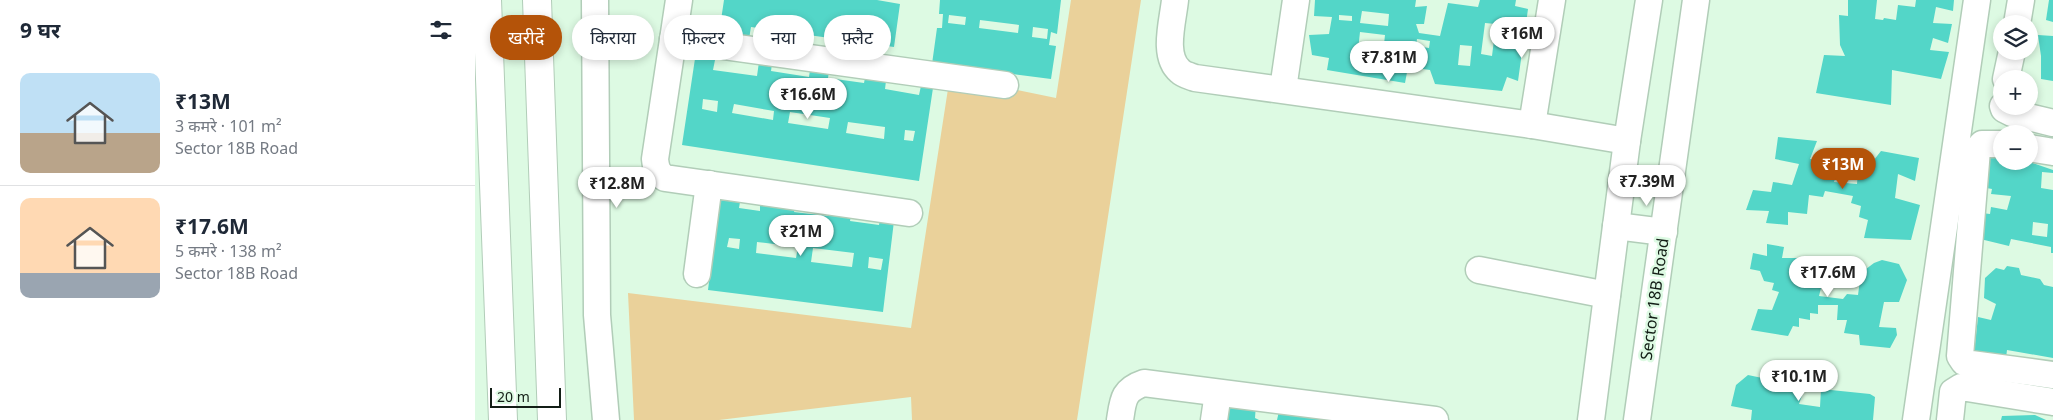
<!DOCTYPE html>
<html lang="hi">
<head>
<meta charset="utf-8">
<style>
	:root { --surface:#fff; --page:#f2f2f3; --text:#1f2937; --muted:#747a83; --line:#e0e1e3; --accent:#b45309 }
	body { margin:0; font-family:"Noto Sans","Noto Sans Devanagari",sans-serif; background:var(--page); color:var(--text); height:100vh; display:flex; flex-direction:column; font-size:19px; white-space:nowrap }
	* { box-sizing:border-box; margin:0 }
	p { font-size:16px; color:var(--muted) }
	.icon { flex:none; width:28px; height:28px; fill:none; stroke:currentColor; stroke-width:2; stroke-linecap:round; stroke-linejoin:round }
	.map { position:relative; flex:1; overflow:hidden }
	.sheet { display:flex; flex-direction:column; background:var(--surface); width:475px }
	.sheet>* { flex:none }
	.top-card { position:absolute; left:15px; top:15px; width:475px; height:45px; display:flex; gap:10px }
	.controls { position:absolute; left:1518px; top:15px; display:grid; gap:10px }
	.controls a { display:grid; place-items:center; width:45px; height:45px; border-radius:50%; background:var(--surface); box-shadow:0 2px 8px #0003; font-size:25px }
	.scale { position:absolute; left:15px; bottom:12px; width:71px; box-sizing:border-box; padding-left:5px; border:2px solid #131e16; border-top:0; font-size:14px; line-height:18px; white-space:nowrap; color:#131e16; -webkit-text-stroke:4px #ddfae3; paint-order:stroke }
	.price { position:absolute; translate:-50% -42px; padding:0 11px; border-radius:18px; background:#fff; color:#222; font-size:16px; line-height:32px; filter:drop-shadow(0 1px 2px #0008) }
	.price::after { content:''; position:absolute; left:50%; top:30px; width:15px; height:11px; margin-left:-8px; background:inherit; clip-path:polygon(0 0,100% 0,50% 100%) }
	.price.active { background:var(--accent); color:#fff }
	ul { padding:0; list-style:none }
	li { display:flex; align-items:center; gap:15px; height:125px; padding:0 20px }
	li+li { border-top:1px solid var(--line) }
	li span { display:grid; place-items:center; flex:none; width:140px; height:100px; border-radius:10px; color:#555 }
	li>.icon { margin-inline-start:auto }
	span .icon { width:60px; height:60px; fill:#fffc; stroke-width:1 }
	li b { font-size:21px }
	h2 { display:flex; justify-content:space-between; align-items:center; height:60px; padding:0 20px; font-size:21px }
	.pill { padding:0 18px; border-radius:22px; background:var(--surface); box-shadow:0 2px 8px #0003; font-size:18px; line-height:45px }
	.pill.active { background:var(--accent); color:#fff }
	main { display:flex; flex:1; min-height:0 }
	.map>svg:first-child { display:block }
	.green { fill:#ead19a }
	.building { fill:#53d6c8; fill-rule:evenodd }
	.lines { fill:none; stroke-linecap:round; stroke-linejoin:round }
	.minor-casing { stroke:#b1cdb8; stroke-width:29 }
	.major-casing { stroke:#b1cdb8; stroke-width:30 }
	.minor { stroke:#fff; stroke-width:26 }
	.major { stroke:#fff; stroke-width:28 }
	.labels { text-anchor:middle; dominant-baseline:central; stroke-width:5; stroke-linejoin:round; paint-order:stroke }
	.street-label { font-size:16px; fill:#131e16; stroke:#ddfae3 }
</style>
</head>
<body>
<main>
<section class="sheet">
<h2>9 घर<svg class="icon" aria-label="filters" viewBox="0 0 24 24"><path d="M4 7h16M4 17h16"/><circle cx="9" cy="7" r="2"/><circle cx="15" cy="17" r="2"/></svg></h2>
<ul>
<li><span style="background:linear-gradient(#bfe0f5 60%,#b9a48a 0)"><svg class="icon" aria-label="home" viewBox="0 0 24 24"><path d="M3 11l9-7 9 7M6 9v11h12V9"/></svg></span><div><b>₹13M</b><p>3 कमरे · 101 m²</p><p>Sector 18B Road</p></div></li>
<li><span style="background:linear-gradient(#ffd9b3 75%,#9aa5b1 0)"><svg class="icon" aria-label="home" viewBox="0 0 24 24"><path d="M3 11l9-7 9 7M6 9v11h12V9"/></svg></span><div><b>₹17.6M</b><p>5 कमरे · 138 m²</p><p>Sector 18B Road</p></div></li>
</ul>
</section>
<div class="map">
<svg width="1578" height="420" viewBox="0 0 1578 420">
	<rect width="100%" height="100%" fill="#ddfae3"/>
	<path class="green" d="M596,0H666L602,420H437L436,397L244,420H159L153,293L436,328L475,76L581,98Z"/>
	<g class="building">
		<path d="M249,0H402L425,4L419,47L276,27L273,45L243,40Z"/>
		<path d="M465,0H586L582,34L576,32L574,45L581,46L576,79L457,64L462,28H467L468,14H464ZM474,15L491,17L490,25L473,23ZM505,20L544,25L543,33L504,28ZM558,27L573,29L572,39L557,37Z"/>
		<path d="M840,0H941L940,7L952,6L949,24H941L944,33L965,36L973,3L1003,7L1005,0H1041L1040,6L1053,9L1043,81L1032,77L1027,91L960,84L955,70L933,67L930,83L852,70L854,58L837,55L834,35L854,34L857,17L839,16ZM887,11L914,14L913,26L885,23ZM864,15L877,16V21L864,20ZM1010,23L1021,24L1017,56L1006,54ZM885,32L910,35L908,53L883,50ZM942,39L955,41L954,48L941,46ZM985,45L997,46L995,66L983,65Z"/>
		<path d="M1373,0H1402L1400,19L1408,20L1409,18L1421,20L1423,5L1440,7L1441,0H1479L1478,11L1461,7L1458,23L1477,24L1473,43L1458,38L1455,50L1474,52L1466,79L1417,70L1416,105L1341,93L1349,55L1370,56L1365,45L1364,15L1373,16Z"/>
		<path d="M1574,0H1578V22L1571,20Z"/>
		<path d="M1563,35L1578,36V81L1566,79V56Z"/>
		<path d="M221,52L241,55L238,70L282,76L284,62L297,64L296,71L334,77L335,70L354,72L353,78L389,83L390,78L411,81L410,89L444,95L446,86L458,88L444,181L207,145ZM228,99L243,101L242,112L227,109ZM259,104L299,111L298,120L257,113ZM315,112L355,118L353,129L313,123ZM373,122L410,127L409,139L371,133ZM430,130L440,131L438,141L429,140Z"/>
		<path d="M1303,137L1342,141L1335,159L1355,161L1354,168L1363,169L1359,182L1382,184L1383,171L1394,172L1395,165L1406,151L1444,158L1440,181L1423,174L1420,198L1445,205L1436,240L1389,238L1393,220L1384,217L1386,206L1376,203L1378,196L1350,191L1348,197L1334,195L1332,214L1313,212V225L1291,223L1294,211L1271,210L1278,190L1296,192L1298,182L1317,185L1324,164L1300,159Z"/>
		<path d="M1512,153H1526V161H1552L1578,170V173L1567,172L1566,188L1578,190V253H1576V247L1536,239L1534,246L1497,237L1499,212L1515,214L1516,207L1532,210L1536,196L1516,194L1517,189L1506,187ZM1558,222L1573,224L1572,237L1557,235Z"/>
		<path d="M244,200L265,202L264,208L285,211V205L320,209L319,212L353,216V213L376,216L375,221L404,225L405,219L419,221L408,312L233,290ZM254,238L265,239L264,249L252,247ZM282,242L323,247L321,258L281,253ZM338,248L379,253L377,267L336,262ZM394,257L408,259L406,270L393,268Z"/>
		<path d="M1292,244L1309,247L1307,258H1327L1324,266L1329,267L1330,274L1338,281L1340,288H1346L1344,296L1368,299L1372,294L1383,295L1385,280L1391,269L1399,263L1407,260L1424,264L1432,280L1424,302H1409L1404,327L1421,328L1422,335L1415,348L1385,345L1384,335L1369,333L1372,320H1362L1363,305H1343V314L1335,313V320L1324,318V327L1318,326L1313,336L1276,330L1283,309L1297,310L1304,292L1297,290L1299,283L1289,281L1285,271L1275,269L1278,253L1292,256Z"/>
		<path d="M1532,266L1544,268L1546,275L1565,279L1569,285L1578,287V358L1532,350L1531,358L1499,353L1503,317L1516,320L1521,304L1509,298L1510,278L1521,268L1529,270Z"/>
		<path d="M1273,375L1330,387L1324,404L1345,407L1346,389L1395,394L1400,397L1398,420H1276L1277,410L1256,406L1261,385Z"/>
		<path d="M744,401L781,404L780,418L784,420H741Z"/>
		<path d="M805,407L869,420H802Z"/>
		<path d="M1560,415L1571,420H1526L1527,416Z"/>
	</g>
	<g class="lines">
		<g class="minor-casing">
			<g id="minor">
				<path d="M120,0L122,315L131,420"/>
				<path d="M204,0L180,159C181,168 182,173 190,178L434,213"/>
				<path d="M700,0C698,21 687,56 705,71C709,75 715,76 720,78L1057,125L1152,141"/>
				<path d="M1542,24L1546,0"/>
				<path d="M198,39L530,85"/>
				<path d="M1531,79L1537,51"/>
				<path d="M808,89L821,0"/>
				<path d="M1528,106L1529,109L1537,113L1578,123"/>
				<path d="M1057,125L1077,0"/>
				<path d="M1526,144H1507L1502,150L1485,356L1489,362L1496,364L1578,375"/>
				<path d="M1554,148L1578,152"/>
				<path d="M1141,226L1189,232"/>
				<path d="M1004,270L1132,295"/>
				<path d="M222,274L234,184"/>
				<path d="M645,420C648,400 648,390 669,383L960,420"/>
				<path d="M739,420L743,393"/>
				<path d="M1116,420L1152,141L1174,0"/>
				<path d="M1162,420L1221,0"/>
				<path d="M1441,420L1502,0"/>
				<path d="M1475,420L1478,392L1486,387L1578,402"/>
			</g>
		</g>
		<g class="major-casing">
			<g id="major">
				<path d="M12,0L28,420"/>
				<path d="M62,0L77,420"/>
			</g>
		</g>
		<use href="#minor" class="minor"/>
		<use href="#major" class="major"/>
	</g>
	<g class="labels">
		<g class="street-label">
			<text transform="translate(1179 299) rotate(-82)">Sector 18B Road</text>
		</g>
	</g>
</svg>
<div class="controls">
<a><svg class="icon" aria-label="layers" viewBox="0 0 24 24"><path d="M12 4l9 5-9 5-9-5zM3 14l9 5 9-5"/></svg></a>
<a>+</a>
<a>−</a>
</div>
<div class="scale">20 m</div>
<b class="price" style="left:1047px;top:59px">₹16M</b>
<b class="price" style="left:914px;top:83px">₹7.81M</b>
<b class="price" style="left:333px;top:120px">₹16.6M</b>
<b class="price active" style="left:1368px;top:190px">₹13M</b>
<b class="price" style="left:1172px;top:207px">₹7.39M</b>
<b class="price" style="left:142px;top:209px">₹12.8M</b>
<b class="price" style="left:326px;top:257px">₹21M</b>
<b class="price" style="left:1353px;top:298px">₹17.6M</b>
<b class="price" style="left:1324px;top:402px">₹10.1M</b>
<div class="top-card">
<a class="pill active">खरीदें</a>
<a class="pill">किराया</a>
<a class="pill">फ़िल्टर</a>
<a class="pill">नया</a>
<a class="pill">फ़्लैट</a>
</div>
</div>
</main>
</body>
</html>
